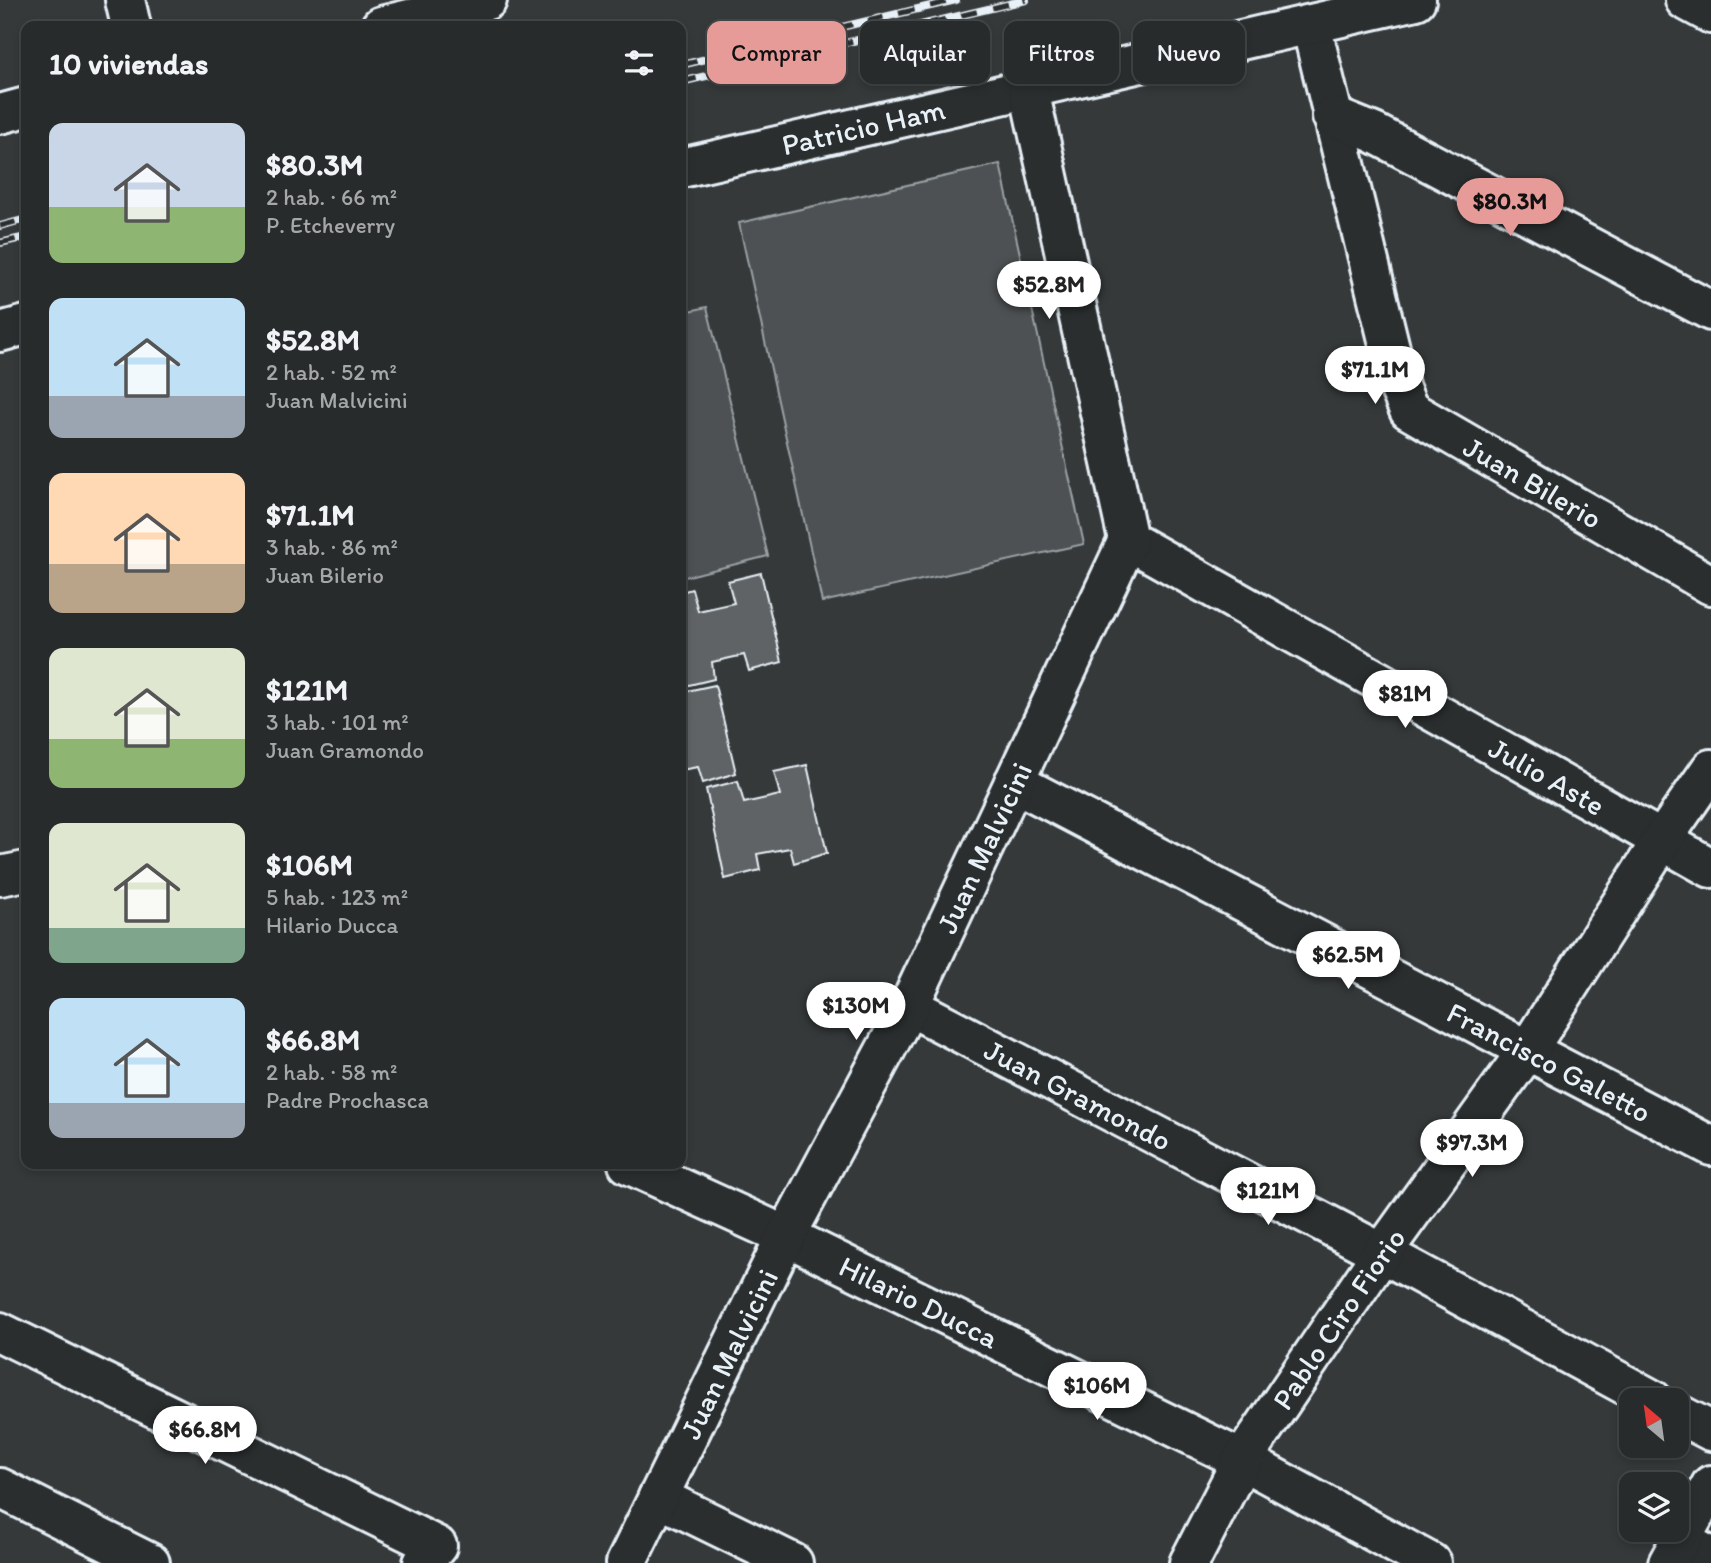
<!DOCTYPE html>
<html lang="es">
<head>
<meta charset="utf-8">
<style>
	:root { --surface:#282b2c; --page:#343738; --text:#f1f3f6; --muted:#a5a7a9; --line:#444748; --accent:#e69b98 }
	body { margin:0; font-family:Itim,sans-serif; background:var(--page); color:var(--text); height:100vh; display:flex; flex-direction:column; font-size:26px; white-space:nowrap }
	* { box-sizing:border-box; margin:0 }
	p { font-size:23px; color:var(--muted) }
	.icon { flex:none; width:38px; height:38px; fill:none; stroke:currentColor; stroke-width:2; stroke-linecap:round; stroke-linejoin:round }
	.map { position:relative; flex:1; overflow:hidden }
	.details { position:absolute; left:21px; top:21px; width:665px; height:1148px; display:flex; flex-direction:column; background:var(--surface); border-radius:14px; box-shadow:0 4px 10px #0003,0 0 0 2px var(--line) }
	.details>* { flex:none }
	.banner { position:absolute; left:707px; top:21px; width:665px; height:63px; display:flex; gap:14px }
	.needle { width:46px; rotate:331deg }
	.fabs { position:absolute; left:1619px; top:1388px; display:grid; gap:14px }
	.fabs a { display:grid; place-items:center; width:70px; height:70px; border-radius:14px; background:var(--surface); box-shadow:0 4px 10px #0003,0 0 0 2px var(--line); font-size:35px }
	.price { position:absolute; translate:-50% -60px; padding:0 16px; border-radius:24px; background:#fff; color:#222; font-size:23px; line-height:46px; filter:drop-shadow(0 2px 4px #0008) }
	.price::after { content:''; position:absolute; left:50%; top:42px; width:21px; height:16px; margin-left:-10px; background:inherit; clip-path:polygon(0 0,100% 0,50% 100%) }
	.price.active { background:var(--accent); color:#111 }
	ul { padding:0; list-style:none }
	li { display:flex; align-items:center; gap:21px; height:175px; padding:0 28px }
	li span { display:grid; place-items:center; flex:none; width:196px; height:140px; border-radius:14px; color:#555 }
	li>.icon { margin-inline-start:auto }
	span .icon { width:84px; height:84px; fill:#fffc; stroke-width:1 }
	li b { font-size:30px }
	h2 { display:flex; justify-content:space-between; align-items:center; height:84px; padding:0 28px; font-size:30px }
	.pill { padding:0 24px; border-radius:14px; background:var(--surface); box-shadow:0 4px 10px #0003,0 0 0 2px var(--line); font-size:24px; line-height:63px }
	.pill.active { background:var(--accent); color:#111 }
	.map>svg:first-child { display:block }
	.green { fill:#4d5152; stroke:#9aa1a5; stroke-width:2 }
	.building { fill:#5f6365; stroke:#e8f1f8; stroke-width:2 }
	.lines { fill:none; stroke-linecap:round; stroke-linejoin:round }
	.street-casing { stroke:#e8f1f8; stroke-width:44 }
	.primary-casing { stroke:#e8f1f8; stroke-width:44 }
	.street { stroke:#2a2d2e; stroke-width:38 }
	.primary { stroke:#2a2d2e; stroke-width:38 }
	.rail-casing { stroke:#e8f1f8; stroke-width:8 }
	.rail { stroke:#2a2d2e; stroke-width:5; stroke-dasharray:16; stroke-linecap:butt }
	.labels { text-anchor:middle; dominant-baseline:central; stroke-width:7; stroke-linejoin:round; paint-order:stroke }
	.street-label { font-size:30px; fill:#e8f1f8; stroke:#2a2d2e }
</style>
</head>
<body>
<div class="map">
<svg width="1711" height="1563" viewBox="0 0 1711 1563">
	<rect width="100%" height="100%" fill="#35393a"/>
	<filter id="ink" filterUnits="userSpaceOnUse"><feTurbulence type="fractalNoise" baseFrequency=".0143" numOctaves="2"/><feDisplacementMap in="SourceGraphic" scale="14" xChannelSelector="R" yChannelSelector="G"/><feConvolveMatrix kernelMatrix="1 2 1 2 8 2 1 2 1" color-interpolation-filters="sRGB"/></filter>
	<g filter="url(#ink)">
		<g class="green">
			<path d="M1000,164L1084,544L822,602L739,223Z"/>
			<path d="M707,307L768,556L681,578V313Z"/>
		</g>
		<g class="building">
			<path d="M761,573L782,662L749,671L744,655L712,662L714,679L681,687V592L692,589L698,611L734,603L728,581Z"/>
			<path d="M715,685L736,773L703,783L698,767L681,770V716L688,714L682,692Z"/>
			<path d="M807,765L827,853L794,863L790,848L757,854L760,870L725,879L706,789L738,781L744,803L780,795L774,772Z"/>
		</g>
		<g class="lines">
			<g class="street-casing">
				<g id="street">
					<path d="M125,0L131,26"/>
					<path d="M1685,0L1711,14"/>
					<path id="s1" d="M1311,25L1400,389L1409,410L1711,585"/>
					<path d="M1332,116L1374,133L1711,311"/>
					<path id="s2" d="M681,168L1416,0"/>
					<path d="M0,332L26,325"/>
					<path id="s3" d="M1128,540L1711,868"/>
					<path id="s4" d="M1014,782L1711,1146"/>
					<path d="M0,876L26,871"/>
					<path id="s5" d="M909,1006L1382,1253L1653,1400"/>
					<path id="s6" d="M628,1164L786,1236L1242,1460L1431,1563"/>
					<path d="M0,1332L437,1546L423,1563"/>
					<path d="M1676,1413L1711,1431"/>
					<path d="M0,1488L150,1563"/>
					<path d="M658,1497L793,1563"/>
					<path d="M1681,1541L1711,1557"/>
					<path id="s7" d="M626,1563L786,1236L909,1006L1128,540L1029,90"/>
					<path id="s8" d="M1189,1563L1242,1460L1382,1253L1527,1051L1662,840L1711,769"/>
					<path d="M1668,1563L1711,1485"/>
				</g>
			</g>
			<g class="primary-casing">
				<g id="primary">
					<path d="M381,26L487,0"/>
					<path d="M0,114L26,107"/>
				</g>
			</g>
			<use href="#street" class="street"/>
			<use href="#primary" class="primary"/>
			<g class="rail-casing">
				<g id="rail">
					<path d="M681,65L956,0"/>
					<path d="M681,82L1026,0"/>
					<path d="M0,226L26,219"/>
					<path d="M0,243L26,237"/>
				</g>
			</g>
			<use href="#rail" class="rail"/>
		</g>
	</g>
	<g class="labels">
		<g class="street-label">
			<text stroke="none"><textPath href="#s2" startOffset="187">Patricio Ham</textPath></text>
			<text stroke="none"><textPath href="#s1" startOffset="541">Juan Bilerio</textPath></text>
			<text stroke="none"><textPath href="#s3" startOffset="481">Julio Aste</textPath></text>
			<text stroke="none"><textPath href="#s7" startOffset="800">Juan Malvicini</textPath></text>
			<text stroke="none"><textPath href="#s4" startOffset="604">Francisco Galetto</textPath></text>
			<text stroke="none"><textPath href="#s5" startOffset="191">Juan Gramondo</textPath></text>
			<text stroke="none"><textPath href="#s6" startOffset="322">Hilario Ducca</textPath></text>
			<text stroke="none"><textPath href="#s8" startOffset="287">Pablo Ciro Fiorio</textPath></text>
			<text stroke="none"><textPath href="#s7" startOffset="233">Juan Malvicini</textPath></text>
		</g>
	</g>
</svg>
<div class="fabs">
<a><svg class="needle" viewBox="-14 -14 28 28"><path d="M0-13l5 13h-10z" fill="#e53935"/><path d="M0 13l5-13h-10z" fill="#a5a7a9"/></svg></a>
<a><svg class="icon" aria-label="layers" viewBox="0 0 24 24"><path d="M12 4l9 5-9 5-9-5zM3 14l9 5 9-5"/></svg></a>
</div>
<b class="price active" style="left:1510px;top:238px">$80.3M</b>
<b class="price" style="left:1049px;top:321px">$52.8M</b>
<b class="price" style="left:1375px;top:406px">$71.1M</b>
<b class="price" style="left:1405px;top:730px">$81M</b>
<b class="price" style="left:1348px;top:991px">$62.5M</b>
<b class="price" style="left:856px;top:1042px">$130M</b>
<b class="price" style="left:1472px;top:1179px">$97.3M</b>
<b class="price" style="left:1268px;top:1227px">$121M</b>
<b class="price" style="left:1097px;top:1422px">$106M</b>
<b class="price" style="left:205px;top:1466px">$66.8M</b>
<div class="banner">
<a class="pill active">Comprar</a>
<a class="pill">Alquilar</a>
<a class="pill">Filtros</a>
<a class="pill">Nuevo</a>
</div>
<section class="details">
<h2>10 viviendas<svg class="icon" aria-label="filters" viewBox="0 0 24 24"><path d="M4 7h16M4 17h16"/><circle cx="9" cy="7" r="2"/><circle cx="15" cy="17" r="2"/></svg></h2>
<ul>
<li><span style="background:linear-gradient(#c9d6e8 60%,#8fb573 0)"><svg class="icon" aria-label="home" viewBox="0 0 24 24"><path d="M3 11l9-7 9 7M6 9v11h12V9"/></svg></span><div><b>$80.3M</b><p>2 hab. · 66 m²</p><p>P. Etcheverry</p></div></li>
<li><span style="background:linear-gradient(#bfe0f5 70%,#9aa5b1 0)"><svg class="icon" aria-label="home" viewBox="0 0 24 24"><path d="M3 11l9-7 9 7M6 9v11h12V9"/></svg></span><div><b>$52.8M</b><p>2 hab. · 52 m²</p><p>Juan Malvicini</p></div></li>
<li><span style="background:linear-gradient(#ffd9b3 65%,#b9a48a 0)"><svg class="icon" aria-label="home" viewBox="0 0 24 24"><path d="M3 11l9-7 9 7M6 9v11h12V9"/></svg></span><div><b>$71.1M</b><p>3 hab. · 86 m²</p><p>Juan Bilerio</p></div></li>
<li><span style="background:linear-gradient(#dfe7d0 65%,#8fb573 0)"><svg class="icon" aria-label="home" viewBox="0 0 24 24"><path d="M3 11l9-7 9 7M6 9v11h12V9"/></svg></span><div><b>$121M</b><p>3 hab. · 101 m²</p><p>Juan Gramondo</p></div></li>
<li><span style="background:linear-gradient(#dfe7d0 75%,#7fa58c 0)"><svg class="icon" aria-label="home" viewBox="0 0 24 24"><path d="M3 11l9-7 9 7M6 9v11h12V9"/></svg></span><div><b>$106M</b><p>5 hab. · 123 m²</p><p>Hilario Ducca</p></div></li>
<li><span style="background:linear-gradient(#bfe0f5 75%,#9aa5b1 0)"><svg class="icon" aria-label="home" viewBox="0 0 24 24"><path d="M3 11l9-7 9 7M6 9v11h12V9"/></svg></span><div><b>$66.8M</b><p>2 hab. · 58 m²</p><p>Padre Prochasca</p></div></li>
</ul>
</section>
</div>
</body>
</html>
